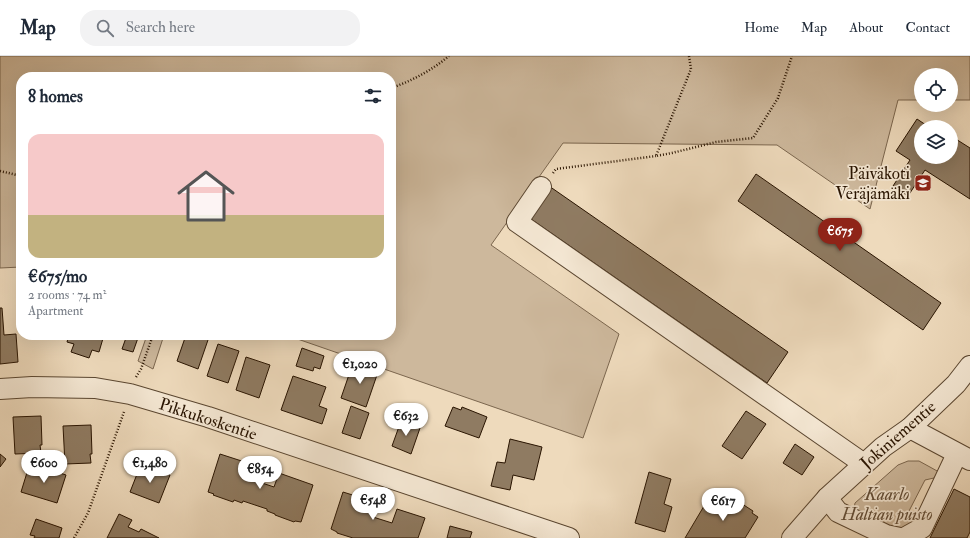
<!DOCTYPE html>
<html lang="en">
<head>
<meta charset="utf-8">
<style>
	:root { --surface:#fff; --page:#f2f2f3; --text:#1f2937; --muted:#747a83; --line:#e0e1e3; --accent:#8f2418 }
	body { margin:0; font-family:"IM FELL Double Pica",serif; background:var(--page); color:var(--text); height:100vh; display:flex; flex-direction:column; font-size:15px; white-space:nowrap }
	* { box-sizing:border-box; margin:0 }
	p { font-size:13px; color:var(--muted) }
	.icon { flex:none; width:22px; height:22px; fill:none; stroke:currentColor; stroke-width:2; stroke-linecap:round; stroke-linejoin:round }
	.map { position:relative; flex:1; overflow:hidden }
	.panel { position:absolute; left:16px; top:16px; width:380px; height:268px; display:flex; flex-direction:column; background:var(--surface); border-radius:16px; box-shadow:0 4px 16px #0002 }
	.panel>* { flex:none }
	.controls { position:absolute; left:914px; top:12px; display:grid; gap:8px }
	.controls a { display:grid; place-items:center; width:44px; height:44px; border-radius:50%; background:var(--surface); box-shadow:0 4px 16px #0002; font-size:20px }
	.price { position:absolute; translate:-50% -34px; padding:0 9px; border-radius:14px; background:#fff; color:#222; font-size:13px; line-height:26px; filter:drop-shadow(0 1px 2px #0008) }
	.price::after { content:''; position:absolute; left:50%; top:24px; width:12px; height:9px; margin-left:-6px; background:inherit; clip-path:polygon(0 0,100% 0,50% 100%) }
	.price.active { background:var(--accent); color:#fff }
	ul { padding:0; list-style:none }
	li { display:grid; align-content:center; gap:8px; height:212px; padding:0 12px }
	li+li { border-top:1px solid var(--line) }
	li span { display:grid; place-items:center; height:124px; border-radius:12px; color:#555 }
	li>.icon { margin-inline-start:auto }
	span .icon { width:72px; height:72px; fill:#fffc; stroke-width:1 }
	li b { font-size:17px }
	h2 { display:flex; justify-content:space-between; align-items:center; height:48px; padding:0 12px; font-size:17px }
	header { display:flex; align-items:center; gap:24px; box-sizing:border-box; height:56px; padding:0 20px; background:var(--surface); border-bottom:1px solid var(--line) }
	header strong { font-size:19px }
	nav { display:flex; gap:22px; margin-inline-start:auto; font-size:14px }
	.search { width:280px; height:36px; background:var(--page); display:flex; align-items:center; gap:10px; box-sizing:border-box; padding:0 14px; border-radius:16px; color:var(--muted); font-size:15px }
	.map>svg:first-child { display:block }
	.green { fill:#cdb89c; stroke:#7b664e }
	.building { fill:#8f7b62; stroke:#291401 }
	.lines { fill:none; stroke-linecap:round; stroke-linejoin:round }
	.minor-casing { stroke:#5a4630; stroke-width:22 }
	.path { stroke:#291401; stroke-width:2.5; stroke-dasharray:1 2; stroke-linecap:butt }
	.minor { stroke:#f4e7d3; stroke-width:20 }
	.labels { text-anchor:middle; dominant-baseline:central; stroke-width:3.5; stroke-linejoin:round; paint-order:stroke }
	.poi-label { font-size:17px; fill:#291401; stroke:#f4e7d3; text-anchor:end }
	.street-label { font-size:17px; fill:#291401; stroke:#f4e7d3 }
	.park-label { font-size:17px; font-style:italic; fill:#624d37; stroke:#f4e7d3 }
</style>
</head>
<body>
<header>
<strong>Map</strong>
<div class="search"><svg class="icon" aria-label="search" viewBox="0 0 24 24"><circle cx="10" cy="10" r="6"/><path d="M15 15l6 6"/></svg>Search here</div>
<nav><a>Home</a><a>Map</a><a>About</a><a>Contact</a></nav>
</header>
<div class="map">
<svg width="970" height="482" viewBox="0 0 970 482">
	<rect width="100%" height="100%" fill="#eedabc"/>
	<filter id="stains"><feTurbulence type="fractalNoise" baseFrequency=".005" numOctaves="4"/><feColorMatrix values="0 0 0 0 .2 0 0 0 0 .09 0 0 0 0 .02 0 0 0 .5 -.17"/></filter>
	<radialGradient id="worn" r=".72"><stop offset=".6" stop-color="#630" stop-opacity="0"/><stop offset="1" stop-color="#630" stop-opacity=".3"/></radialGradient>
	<g class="green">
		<path d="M0,0H970V44H951V19H921V44H898L870,153L777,89L563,87L491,189L619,278L583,382L286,279H391V21H21V211L0,212Z"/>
		<path d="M147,279H164L153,313L138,305Z"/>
		<path d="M908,405H919L939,416L934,422L925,424L909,455L918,458L911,468L904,472L883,470L854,453L855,447L898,409Z"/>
	</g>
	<g class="building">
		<path d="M917,63L929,71H921V101H951V80L970,92V143L925,114L908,140L893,130L910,104L896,95Z"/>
		<path d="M756,118L941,247L923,274L738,145Z"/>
		<path d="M549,130L788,296L767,327L528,161Z"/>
		<path d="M0,252H2L4,279L16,278L18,306L0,308Z"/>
		<path d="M69,279H104L99,296L92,294L89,302L71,296L74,288L67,286Z"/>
		<path d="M127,279H139L133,296L122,293Z"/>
		<path d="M186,279H204L209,281L198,313L177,305Z"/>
		<path d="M218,288L239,295L228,327L207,320Z"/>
		<path d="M302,292L324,300L320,313L314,311L313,315L296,310Z"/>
		<path d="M246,301L270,309L259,342L236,334Z"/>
		<path d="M353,307L378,316L366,351L341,342Z"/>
		<path d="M293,320L326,331L319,350L327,353L322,368L281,354Z"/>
		<path d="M351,350L369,357L360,383L342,377Z"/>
		<path d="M453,351L461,354L462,351L487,361L479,382L445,370Z"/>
		<path d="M746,355L766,368L742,403L722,390Z"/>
		<path d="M41,360L42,389H40L41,397L15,398L13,361Z"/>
		<path d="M401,365L420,372L411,398L392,390Z"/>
		<path d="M91,369L92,398H90L91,407L65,408L63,370Z"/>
		<path d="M510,383L542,391L534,424L513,419L510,434L491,430L497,406L505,407Z"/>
		<path d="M795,388L814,401L802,419L783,407Z"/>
		<path d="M0,398L6,403L0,411Z"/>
		<path d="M220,398L254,409L250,423L274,431L279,417L313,429L301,466L295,465L294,466L275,459V458L267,455V453L243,445L242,447L234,444L233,446L213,439L214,438L208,436Z"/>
		<path d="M141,408L170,419L159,447L130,436Z"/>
		<path d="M29,410L37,412L38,410L66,419L57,447L21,436Z"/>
		<path d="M649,416L671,423L664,448L672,451L665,476L635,467Z"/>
		<path d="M954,433L970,441V476L967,482H930Z"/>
		<path d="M343,436L378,447L373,461L392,467L397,453L425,462L418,482H353L337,477V476L331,473Z"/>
		<path d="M736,444L753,455L752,457L758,461L745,482H685L707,445L715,450L717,447L729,454Z"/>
		<path d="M119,458L132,464L128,471L139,476L141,473L159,482H107Z"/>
		<path d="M36,463L62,472L59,482H34L35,480L30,479Z"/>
		<path d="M450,470L472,476L470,482H447Z"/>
	</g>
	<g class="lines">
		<g class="minor-casing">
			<g id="minor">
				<path d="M541,131L517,166L864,408"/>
				<path d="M0,333L32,331L95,332L130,338L208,361L569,482"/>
				<path d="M910,372L970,404"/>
				<path d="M827,442L838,456L886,479L900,482"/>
				<path d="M792,482L827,442L883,391L910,372L956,328L970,310"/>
				<path d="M904,482L922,472L957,398"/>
			</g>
		</g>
		<g class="path">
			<path d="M689,0L691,13L656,100L672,97L716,86L753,82L778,42L792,0"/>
			<path d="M391,32C412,25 432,14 449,0"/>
			<path d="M0,115L21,120"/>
			<path d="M553,117L556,113L656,100"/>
			<path d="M136,321L141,313L153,279"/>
			<path d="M74,482L88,457L124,356"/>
		</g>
		<use href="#minor" class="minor"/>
	</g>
	<defs>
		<g id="school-square" transform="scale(0.9)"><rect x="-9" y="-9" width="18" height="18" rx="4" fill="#8f2418" stroke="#f4e7d3"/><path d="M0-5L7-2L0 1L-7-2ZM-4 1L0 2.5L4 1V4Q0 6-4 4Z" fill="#fff"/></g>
	</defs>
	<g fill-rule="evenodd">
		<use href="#school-square" x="923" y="127"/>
	</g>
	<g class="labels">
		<g class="poi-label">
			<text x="910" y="117">Päiväkoti<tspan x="910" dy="20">Veräjämäki</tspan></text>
		</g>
		<g class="street-label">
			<text transform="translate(208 363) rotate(18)">Pikkukoskentie</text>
			<text transform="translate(898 379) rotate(-41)">Jokiniementie</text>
		</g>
		<g class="park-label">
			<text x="887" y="438">Kaarlo<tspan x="887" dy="20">Haltian puisto</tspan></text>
		</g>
	</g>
	<rect width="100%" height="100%" filter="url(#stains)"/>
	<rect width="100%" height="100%" fill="url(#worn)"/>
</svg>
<div class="controls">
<a><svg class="icon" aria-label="locate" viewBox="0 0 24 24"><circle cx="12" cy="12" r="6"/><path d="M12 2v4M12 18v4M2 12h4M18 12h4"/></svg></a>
<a><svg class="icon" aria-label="layers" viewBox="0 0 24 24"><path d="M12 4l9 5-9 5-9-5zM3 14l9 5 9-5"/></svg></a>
</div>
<b class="price active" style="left:840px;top:196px">€675</b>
<b class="price" style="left:360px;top:329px">€1,020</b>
<b class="price" style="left:406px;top:381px">€632</b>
<b class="price" style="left:44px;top:428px">€600</b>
<b class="price" style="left:150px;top:428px">€1,480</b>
<b class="price" style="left:260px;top:434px">€854</b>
<b class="price" style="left:373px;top:465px">€548</b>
<b class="price" style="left:723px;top:466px">€617</b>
<section class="panel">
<h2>8 homes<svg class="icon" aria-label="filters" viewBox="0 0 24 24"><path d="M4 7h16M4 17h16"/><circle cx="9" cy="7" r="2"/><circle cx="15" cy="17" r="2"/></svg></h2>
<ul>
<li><span style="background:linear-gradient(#f6c9c9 65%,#c2b280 0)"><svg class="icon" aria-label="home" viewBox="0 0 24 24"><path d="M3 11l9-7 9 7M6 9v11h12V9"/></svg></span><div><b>€675/mo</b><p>2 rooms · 74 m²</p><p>Apartment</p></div></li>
</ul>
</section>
</div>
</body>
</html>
